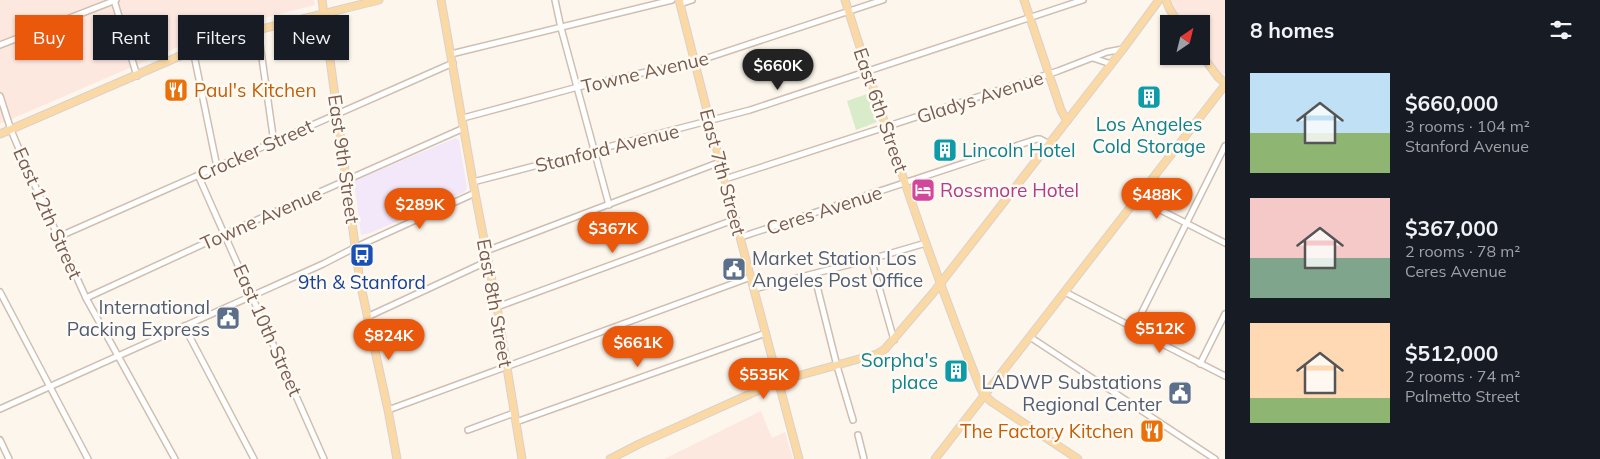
<!DOCTYPE html>
<html lang="en">
<head>
<meta charset="utf-8">
<style>
	:root { --surface:#171b24; --page:#242831; --text:#f1f3f6; --muted:#9ea1a6; --accent:#ea580c }
	body { margin:0; font-family:Mulish,sans-serif; background:var(--page); color:var(--text); height:100vh; display:flex; flex-direction:column; font-size:19px; white-space:nowrap }
	* { box-sizing:border-box; margin:0 }
	p { font-size:16px; color:var(--muted) }
	.icon { flex:none; width:28px; height:28px; fill:none; stroke:currentColor; stroke-width:2; stroke-linecap:round; stroke-linejoin:round }
	.map { position:relative; flex:1; overflow:hidden }
	.drawer { display:flex; flex-direction:column; background:var(--surface); width:375px }
	.drawer>* { flex:none }
	.top-card { position:absolute; left:15px; top:15px; width:475px; height:45px; display:flex; gap:10px }
	.needle { width:32px; rotate:35deg }
	.tools { position:absolute; left:1160px; top:15px; display:grid; gap:10px }
	.tools a { display:grid; place-items:center; width:50px; height:50px; border-radius:0px; background:var(--surface); box-shadow:0 1px 4px #0004; font-size:25px }
	.price { position:absolute; translate:-50% -42px; padding:0 11px; border-radius:18px; background:var(--accent); color:#fff; font-size:16px; line-height:32px; filter:drop-shadow(0 1px 2px #0008) }
	.price::after { content:''; position:absolute; left:50%; top:30px; width:15px; height:11px; margin-left:-8px; background:inherit; clip-path:polygon(0 0,100% 0,50% 100%) }
	.price.on { background:#222; color:#fff }
	ul { padding:0; list-style:none }
	li { display:flex; align-items:center; gap:15px; height:125px; padding:0 25px }
	li span { display:grid; place-items:center; flex:none; width:140px; height:100px; border-radius:0px; color:#555 }
	li>.icon { margin-inline-start:auto }
	span .icon { width:60px; height:60px; fill:#fffc; stroke-width:1 }
	li b { font-size:21px }
	h2 { display:flex; justify-content:space-between; align-items:center; height:60px; padding:0 25px; font-size:21px }
	.pill { padding:0 18px; border-radius:0px; background:var(--surface); box-shadow:0 1px 4px #0004; font-size:18px; line-height:45px }
	.pill.on { background:var(--accent); color:#fff }
	main { display:flex; flex:1; min-height:0 }
	.map>svg:first-child { display:block }
	.commercial { fill:#fde8e0 }
	.education { fill:#f3e8fa }
	.green { fill:#d8ecc9 }
	.lines { fill:none; stroke-linecap:round; stroke-linejoin:round }
	.minor-casing { stroke:#d1beb0; stroke-width:8 }
	.major-casing { stroke:#dad1cd; stroke-width:9 }
	.minor { stroke:#fff; stroke-width:5 }
	.major { stroke:#fbd9a5; stroke-width:7 }
	.labels { text-anchor:middle; dominant-baseline:central; stroke-width:5; stroke-linejoin:round; paint-order:stroke }
	.street-label { font-size:19px; fill:#7a5c4d; stroke:#fffaf3 }
	.food-label { font-size:19px; fill:#c56008; stroke:#fffaf3; text-anchor:start }
	.culture-label { font-size:19px; fill:#0d838f; stroke:#fffaf3 }
	.hotel-label { font-size:19px; fill:#b23c85; stroke:#fffaf3; text-anchor:start }
	.service-label { font-size:19px; fill:#4e5e75; stroke:#fffaf3; text-anchor:end }
	.transit-label { font-size:19px; fill:#164399; stroke:#fffaf3 }
</style>
</head>
<body>
<main>
<div class="map">
<svg width="1225" height="459" viewBox="0 0 1225 459">
	<rect width="100%" height="100%" fill="#fdf6ec"/>
	<g class="commercial">
		<path d="M0,0H314L315,5L215,31L0,124Z"/>
		<path d="M1171,0H1225V73L1222,77L1201,48V24H1183L1176,14Z"/>
		<path d="M761,411L772,438L785,432L793,459H664Z"/>
	</g>
	<path class="education" d="M455,138L459,140L467,187L465,192L370,233L361,235L354,181Z"/>
	<path class="green" d="M867,94L877,122L856,130L847,101Z"/>
	<g class="lines">
		<g class="minor-casing">
			<g id="minor">
				<path d="M114,0L137,76"/>
				<path d="M555,0L561,28L609,205"/>
				<path d="M680,4L692,0"/>
				<path d="M258,30L274,143"/>
				<path d="M0,45L116,0"/>
				<path d="M193,50L217,167"/>
				<path d="M451,54L672,0"/>
				<path d="M1093,58L1111,64"/>
				<path d="M0,96L11,130L27,168L86,298L175,459"/>
				<path d="M463,118L578,87L701,60L883,0"/>
				<path d="M198,175L324,459"/>
				<path d="M725,179L1058,71L1107,52L1123,49"/>
				<path d="M473,182L750,110L1083,0"/>
				<path d="M1137,198L1225,243"/>
				<path d="M58,237L453,63"/>
				<path d="M741,237L1037,139H1040L1049,144"/>
				<path d="M486,251L720,162"/>
				<path d="M871,259L894,340"/>
				<path d="M814,274L837,366L853,420"/>
				<path d="M754,289L871,259L926,243"/>
				<path d="M0,292L88,459"/>
				<path d="M1065,292L1134,328L1137,331L1225,376"/>
				<path d="M86,298L225,234L464,128"/>
				<path d="M497,307L736,219"/>
				<path d="M367,317L488,261"/>
				<path d="M184,326L254,459"/>
				<path d="M1134,328L1225,146"/>
				<path d="M1030,337L1215,459"/>
				<path d="M1200,364L1225,314"/>
				<path d="M0,409L323,264L356,247L475,193"/>
				<path d="M388,410L751,277"/>
				<path d="M516,422L766,333"/>
				<path d="M468,430L514,413"/>
				<path d="M858,435L864,459"/>
				<path d="M0,440L9,459"/>
			</g>
		</g>
		<g class="major-casing">
			<g id="major">
				<path d="M322,0L360,282L388,410L397,459"/>
				<path d="M441,0L475,193L497,307L522,459"/>
				<path d="M679,0L720,162L799,459"/>
				<path d="M845,0C886,130 929,260 980,387L984,395L992,402L1078,459"/>
				<path d="M1024,0L1061,110L1067,121"/>
				<path d="M1166,0L1169,8L1179,24"/>
				<path d="M1201,54L1218,77L1225,83"/>
				<path d="M0,134L217,40L379,0"/>
				<path d="M610,459L639,444L779,381L877,354L885,349L933,293L1123,49L1159,0"/>
				<path d="M935,459L1225,85"/>
			</g>
		</g>
		<use href="#minor" class="minor"/>
		<use href="#major" class="major"/>
	</g>
	<defs>
		<g id="restaurant-square" transform="scale(1.25)"><rect x="-9" y="-9" width="18" height="18" rx="4" fill="#e8710a" stroke="#fffaf3"/><path d="M-5-6h1v4h1v-4h1v4h1v-4h1v5L-1.5 .5V6h-2V.5L-5-1ZM5-6V6H3V1.5H1.5Q1.5-4 5-6Z" fill="#fff"/></g>
		<g id="building-square" transform="scale(1.25)"><rect x="-9" y="-9" width="18" height="18" rx="4" fill="#0f9aa8" stroke="#fffaf3"/><path d="M-4-6H4V6H1V3H-1V6H-4ZM-2.5-4.3h1.7v1.8h-1.7ZM.8-4.3h1.7v1.8H.8ZM-2.5-1h1.7V.8h-1.7ZM.8-1h1.7V.8H.8Z" fill="#fff"/></g>
		<g id="hotel-square" transform="scale(1.25)"><rect x="-9" y="-9" width="18" height="18" rx="4" fill="#d1479c" stroke="#fffaf3"/><path d="M-6-4.5h1.5V1H6V5H4.5V3h-9V5H-6ZM-4 0a1.8 1.8 0 1 1 3.6 0ZM.5 0V-2.5h3Q6-2.5 6 0Z" fill="#fff"/></g>
		<g id="bus-square" transform="scale(1.25)"><rect x="-9" y="-9" width="18" height="18" rx="4" fill="#1a4fb4" stroke="#fffaf3"/><path d="M-5-6H5V4H4V6H2V4H-2V6H-4V4H-5ZM-3.5-4V0h7V-4ZM-3.5 1.2v1.5H-2V1.2ZM2 1.2v1.5H3.5V1.2Z" fill="#fff"/></g>
		<g id="civic-square" transform="scale(1.25)"><rect x="-9" y="-9" width="18" height="18" rx="4" fill="#5c6f8a" stroke="#fffaf3"/><path d="M-.6-6.5H3V-4.5H.6V-3L4-1V1h2V6H-6V1h2V-1L-.6-3ZM-1.2 2.5V6h2.4V2.5Z" fill="#fff"/></g>
	</defs>
	<g fill-rule="evenodd">
		<use href="#restaurant-square" x="176" y="90"/>
		<use href="#building-square" x="1149" y="97"/>
		<use href="#building-square" x="945" y="150"/>
		<use href="#hotel-square" x="923" y="190"/>
		<use href="#bus-square" x="362" y="255"/>
		<use href="#civic-square" x="734" y="269"/>
		<use href="#civic-square" x="228" y="318"/>
		<use href="#building-square" x="956" y="371"/>
		<use href="#civic-square" x="1180" y="393"/>
		<use href="#restaurant-square" x="1152" y="431"/>
	</g>
	<g class="labels">
		<g class="street-label">
			<text transform="translate(645 72) rotate(-13)">Towne Avenue</text>
			<text transform="translate(980 97) rotate(-18)">Gladys Avenue</text>
			<text transform="translate(881 110) rotate(71)">East 6th Street</text>
			<text transform="translate(607 148) rotate(-14)">Stanford Avenue</text>
			<text transform="translate(255 150) rotate(-24)">Crocker Street</text>
			<text transform="translate(344 159) rotate(82)">East 9th Street</text>
			<text transform="translate(723 172) rotate(75)">East 7th Street</text>
			<text transform="translate(824 210) rotate(-18)">Ceres Avenue</text>
			<text transform="translate(48 213) rotate(66)">East 12th Street</text>
			<text transform="translate(261 218) rotate(-24)">Towne Avenue</text>
			<text transform="translate(495 303) rotate(80)">East 8th Street</text>
			<text transform="translate(268 330) rotate(66)">East 10th Street</text>
		</g>
		<g class="food-label">
			<text x="194" y="90">Paul's Kitchen</text>
			<text x="1134" y="431" text-anchor="end">The Factory Kitchen</text>
		</g>
		<g class="culture-label">
			<text x="1149" y="124">Los Angeles<tspan x="1149" dy="22">Cold Storage</tspan></text>
			<text x="962" y="150" text-anchor="start">Lincoln Hotel</text>
			<text x="938" y="360" text-anchor="end">Sorpha's<tspan x="938" dy="22">place</tspan></text>
		</g>
		<g class="hotel-label">
			<text x="940" y="190">Rossmore Hotel</text>
		</g>
		<g class="service-label">
			<text x="752" y="258" text-anchor="start">Market Station Los<tspan x="752" dy="22">Angeles Post Office</tspan></text>
			<text x="210" y="307">International<tspan x="210" dy="22">Packing Express</tspan></text>
			<text x="1162" y="382">LADWP Substations<tspan x="1162" dy="22">Regional Center</tspan></text>
		</g>
		<g class="transit-label">
			<text x="362" y="282">9th &amp; Stanford</text>
		</g>
	</g>
</svg>
<div class="tools">
<a><svg class="needle" viewBox="-14 -14 28 28"><path d="M0-13l5 13h-10z" fill="#e53935"/><path d="M0 13l5-13h-10z" fill="#9ea1a6"/></svg></a>
</div>
<b class="price on" style="left:778px;top:91px">$660K</b>
<b class="price" style="left:1157px;top:220px">$488K</b>
<b class="price" style="left:420px;top:230px">$289K</b>
<b class="price" style="left:613px;top:254px">$367K</b>
<b class="price" style="left:1160px;top:354px">$512K</b>
<b class="price" style="left:389px;top:361px">$824K</b>
<b class="price" style="left:638px;top:368px">$661K</b>
<b class="price" style="left:764px;top:400px">$535K</b>
<div class="top-card">
<a class="pill on">Buy</a>
<a class="pill">Rent</a>
<a class="pill">Filters</a>
<a class="pill">New</a>
</div>
</div>
<section class="drawer">
<h2>8 homes<svg class="icon" aria-label="filters" viewBox="0 0 24 24"><path d="M4 7h16M4 17h16"/><circle cx="9" cy="7" r="2"/><circle cx="15" cy="17" r="2"/></svg></h2>
<ul>
<li><span style="background:linear-gradient(#bfe0f5 60%,#8fb573 0)"><svg class="icon" aria-label="home" viewBox="0 0 24 24"><path d="M3 11l9-7 9 7M6 9v11h12V9"/></svg></span><div><b>$660,000</b><p>3 rooms · 104 m²</p><p>Stanford Avenue</p></div></li>
<li><span style="background:linear-gradient(#f6c9c9 60%,#7fa58c 0)"><svg class="icon" aria-label="home" viewBox="0 0 24 24"><path d="M3 11l9-7 9 7M6 9v11h12V9"/></svg></span><div><b>$367,000</b><p>2 rooms · 78 m²</p><p>Ceres Avenue</p></div></li>
<li><span style="background:linear-gradient(#ffd9b3 75%,#8fb573 0)"><svg class="icon" aria-label="home" viewBox="0 0 24 24"><path d="M3 11l9-7 9 7M6 9v11h12V9"/></svg></span><div><b>$512,000</b><p>2 rooms · 74 m²</p><p>Palmetto Street</p></div></li>
</ul>
</section>
</main>
</body>
</html>
